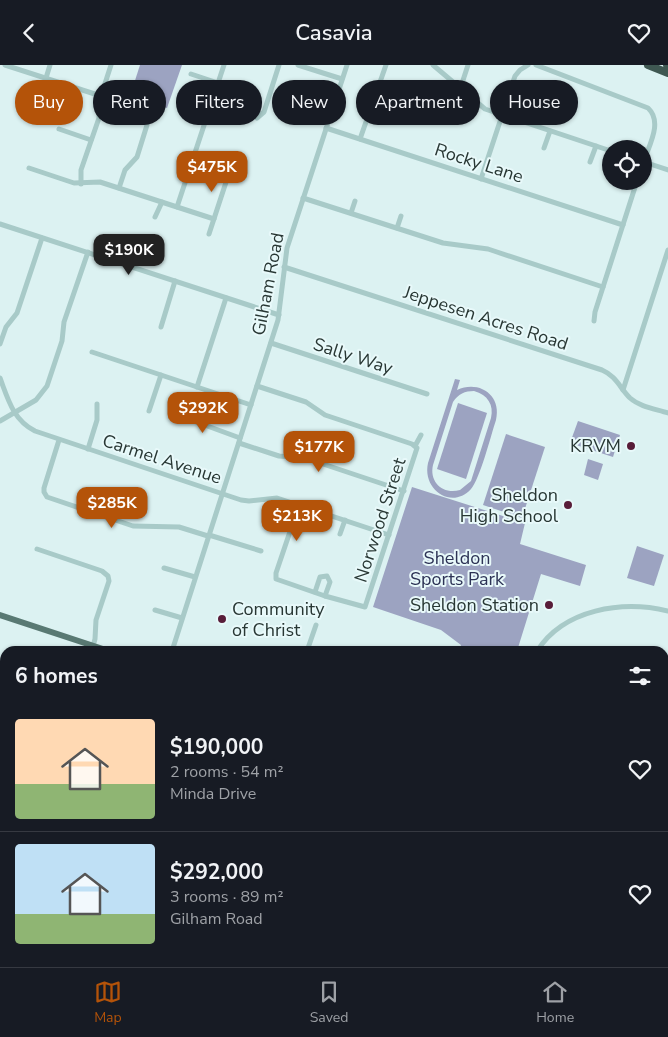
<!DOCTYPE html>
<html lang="en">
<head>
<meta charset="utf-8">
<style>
	:root { --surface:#171b24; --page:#242831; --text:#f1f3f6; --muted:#9ea1a6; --line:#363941; --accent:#b45309 }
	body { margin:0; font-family:"Nunito Sans",sans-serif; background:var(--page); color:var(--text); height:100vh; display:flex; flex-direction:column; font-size:19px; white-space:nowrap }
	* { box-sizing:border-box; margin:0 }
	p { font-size:16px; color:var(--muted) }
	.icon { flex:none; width:28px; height:28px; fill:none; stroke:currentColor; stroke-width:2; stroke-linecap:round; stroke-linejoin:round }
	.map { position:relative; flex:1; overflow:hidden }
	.sheet { position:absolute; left:0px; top:581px; width:669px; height:321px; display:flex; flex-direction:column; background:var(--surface); border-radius:15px 15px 0 0; box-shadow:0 1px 4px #0004 }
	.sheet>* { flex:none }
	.top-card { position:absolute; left:15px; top:15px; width:639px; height:45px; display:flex; gap:10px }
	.tools { position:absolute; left:602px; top:75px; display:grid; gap:10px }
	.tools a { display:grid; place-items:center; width:50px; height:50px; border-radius:50%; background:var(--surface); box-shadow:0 1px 4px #0004; font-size:25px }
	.price { position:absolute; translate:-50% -42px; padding:0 11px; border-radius:10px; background:var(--accent); color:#fff; font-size:16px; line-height:32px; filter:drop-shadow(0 1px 2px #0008) }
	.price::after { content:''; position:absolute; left:50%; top:30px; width:15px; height:11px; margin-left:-8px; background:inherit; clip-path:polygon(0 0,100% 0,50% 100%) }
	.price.on { background:#222; color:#fff }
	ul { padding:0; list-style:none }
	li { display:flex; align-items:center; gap:15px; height:125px; padding:0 15px }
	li+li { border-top:1px solid var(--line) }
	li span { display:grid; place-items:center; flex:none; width:140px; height:100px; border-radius:5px; color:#555 }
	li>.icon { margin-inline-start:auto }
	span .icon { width:60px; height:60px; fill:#fffc; stroke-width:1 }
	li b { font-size:21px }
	h2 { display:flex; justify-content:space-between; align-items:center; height:60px; padding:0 15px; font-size:21px }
	.pill { padding:0 18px; border-radius:22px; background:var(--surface); box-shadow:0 1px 4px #0004; font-size:18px; line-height:45px }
	.pill.on { background:var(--accent); color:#fff }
	header { display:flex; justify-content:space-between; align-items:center; height:65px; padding:0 15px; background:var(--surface); font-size:22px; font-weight:600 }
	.tab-bar { display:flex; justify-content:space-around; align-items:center; height:70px; border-top:1px solid var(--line); background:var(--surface); font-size:14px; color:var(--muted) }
	.tab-bar a { display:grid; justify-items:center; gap:2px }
	.tab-bar .on { color:var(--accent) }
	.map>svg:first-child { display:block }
	.green { fill:#9ca3c1; fill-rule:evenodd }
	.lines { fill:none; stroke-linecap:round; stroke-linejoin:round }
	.minor { stroke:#a8cac8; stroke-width:5 }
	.major { stroke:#597973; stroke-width:6 }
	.highway { stroke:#3f5852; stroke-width:8 }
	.poi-dot { fill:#581d39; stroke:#e8f9fa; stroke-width:2 }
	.labels { text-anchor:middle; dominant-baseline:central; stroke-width:4; stroke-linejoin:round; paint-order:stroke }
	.street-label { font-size:18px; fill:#283734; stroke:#e8f9fa }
	.poi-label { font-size:18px; fill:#283734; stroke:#e8f9fa; text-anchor:end }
	.park-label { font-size:18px; fill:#2c3255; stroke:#e8f9fa }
</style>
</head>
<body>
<header><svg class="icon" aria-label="back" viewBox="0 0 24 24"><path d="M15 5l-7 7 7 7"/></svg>Casavia<svg class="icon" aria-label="heart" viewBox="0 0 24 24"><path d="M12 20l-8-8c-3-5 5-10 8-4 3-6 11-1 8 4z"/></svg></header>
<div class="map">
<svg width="668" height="902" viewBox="0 0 668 902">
	<rect width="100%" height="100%" fill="#dcf2f2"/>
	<g class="green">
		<path d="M140,0H182L167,43L130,31Z"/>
		<path d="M455,314L460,315L457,325C479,315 502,330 496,355C491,370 480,414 471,424C452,445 422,425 428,398ZM474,326C488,330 494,340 491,353L471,416L460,425C443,430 429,417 433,400L453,337C458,329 465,326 474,326Z"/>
		<path d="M458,338L487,348L466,414L437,404Z"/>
		<path d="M578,356L620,370L613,392L570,378Z"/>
		<path d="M506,369L545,382L522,453L483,440Z"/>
		<path d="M588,394L603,399L598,415L584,410Z"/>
		<path d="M412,422L525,458L520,479L586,500L580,521L541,509L517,586H468L460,583L461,580L441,565L373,542Z"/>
		<path d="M637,481L664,490L654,521L627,513Z"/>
		<path d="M5,649V723L2,733L5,734V858L0,873V652L4,651Z"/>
	</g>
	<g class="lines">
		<g class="minor">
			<path d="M5,0L101,31"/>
			<path d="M298,0L342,14"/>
			<path d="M433,0L485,44L611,86"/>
			<path d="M536,0L648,43C663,57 649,80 644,96"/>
			<path d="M191,9L218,18"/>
			<path d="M46,13L50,0"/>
			<path d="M186,28L212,37"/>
			<path d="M375,28L403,37"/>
			<path d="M451,52L468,0"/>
			<path d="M257,53L264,47L279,0"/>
			<path d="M326,63L623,160"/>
			<path d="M59,64L91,75"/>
			<path d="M360,74L386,0"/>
			<path d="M544,83L550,66"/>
			<path d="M590,97L596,81"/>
			<path d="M644,97L668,105"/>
			<path d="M29,103L74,118L100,117L214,154"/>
			<path d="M481,114L515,11L520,5L528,0"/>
			<path d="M81,119V105L99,53V37L111,0"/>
			<path d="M119,123L125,105L137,92L147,60"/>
			<path d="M303,133L443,178L488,184L603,222"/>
			<path d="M177,142L224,0"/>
			<path d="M351,148L355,136"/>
			<path d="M155,152L162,137"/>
			<path d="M0,159L279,250"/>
			<path d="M397,163L401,151"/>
			<path d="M209,169L229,108L235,103"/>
			<path d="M284,202L602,305C616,311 620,323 630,333C640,342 656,344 668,348"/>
			<path d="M594,256L595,247L637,116"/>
			<path d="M161,262L175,216"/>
			<path d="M271,278L427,329"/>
			<path d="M0,279L6,262L17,248L42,173"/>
			<path d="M92,287L251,340"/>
			<path d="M0,313C8,334 13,355 35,366L241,435L249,436L277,433L389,470"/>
			<path d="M257,321L306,337L325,350L412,379L417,383L365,542L325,531L276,514V508L299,440"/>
			<path d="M197,322L226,233"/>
			<path d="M623,325L668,185"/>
			<path d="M149,346L161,310"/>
			<path d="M172,348L240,373"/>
			<path d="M0,356L36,335L47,321L62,276L64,257L88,187"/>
			<path d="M59,375L44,423V427L47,432L133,461L179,462L208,471"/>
			<path d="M239,378L279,391L305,393L404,426"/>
			<path d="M415,381L421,370"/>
			<path d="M88,384L97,355V339"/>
			<path d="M340,469L345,455"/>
			<path d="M209,470L261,486"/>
			<path d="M37,484L102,506L108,511L109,516L96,555L95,574L93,581"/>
			<path d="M164,503L195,512"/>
			<path d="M315,527L320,512L327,511L330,517L325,531"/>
			<path d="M155,545L182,553"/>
			<path d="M172,586L278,255L287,183L347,0"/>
			<path d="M307,586L316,560"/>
			<path d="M537,586C564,544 622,535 668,546"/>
			<path d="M164,898L167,902"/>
			<path d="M487,898L489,902"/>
			<path d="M581,898L594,902"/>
			<path d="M108,902L110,898"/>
			<path d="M337,902L338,898"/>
			<path d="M407,902V898"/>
			<path d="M449,902L455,898"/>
		</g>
		<g class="major">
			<path d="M0,550L109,586"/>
			<path d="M664,778L668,780"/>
			<path d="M201,902L203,898"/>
		</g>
		<g class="highway">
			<path d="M648,0L668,8"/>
			<path d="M667,0H668"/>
		</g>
	</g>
	<g class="poi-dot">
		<circle cx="631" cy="381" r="5"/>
		<circle cx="568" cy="440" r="5"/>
		<circle cx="549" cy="540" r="5"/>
		<circle cx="222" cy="554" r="5"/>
	</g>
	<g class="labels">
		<g class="street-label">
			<text transform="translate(479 98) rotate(18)">Rocky Lane</text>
			<text transform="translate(268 219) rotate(-79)">Gilham Road</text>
			<text transform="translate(486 253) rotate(18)">Jeppesen Acres Road</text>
			<text transform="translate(353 291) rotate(18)">Sally Way</text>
			<text transform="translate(162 394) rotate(18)">Carmel Avenue</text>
			<text transform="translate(380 455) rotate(-72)">Norwood Street</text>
		</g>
		<g class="poi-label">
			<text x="621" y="381">KRVM</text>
			<text x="558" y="430">Sheldon<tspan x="558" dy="21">High School</tspan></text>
			<text x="539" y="540">Sheldon Station</text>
			<text x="232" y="544" text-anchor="start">Community<tspan x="232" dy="21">of Christ</tspan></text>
		</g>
		<g class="park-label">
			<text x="457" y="493">Sheldon<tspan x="457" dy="21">Sports Park</tspan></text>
		</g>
	</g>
</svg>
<div class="tools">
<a><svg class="icon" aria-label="locate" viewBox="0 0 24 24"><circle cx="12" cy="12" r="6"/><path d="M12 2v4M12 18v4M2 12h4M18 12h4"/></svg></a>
</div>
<b class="price" style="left:212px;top:128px">$475K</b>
<b class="price on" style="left:129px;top:211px">$190K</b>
<b class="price" style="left:203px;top:369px">$292K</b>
<b class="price" style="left:319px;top:408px">$177K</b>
<b class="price" style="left:112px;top:464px">$285K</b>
<b class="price" style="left:297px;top:477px">$213K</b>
<div class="top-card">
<a class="pill on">Buy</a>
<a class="pill">Rent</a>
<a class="pill">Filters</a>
<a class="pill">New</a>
<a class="pill">Apartment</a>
<a class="pill">House</a>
</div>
<section class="sheet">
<h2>6 homes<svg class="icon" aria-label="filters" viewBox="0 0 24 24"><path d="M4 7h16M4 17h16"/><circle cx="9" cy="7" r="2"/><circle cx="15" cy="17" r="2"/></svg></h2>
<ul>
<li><span style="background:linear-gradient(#ffd9b3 65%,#8fb573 0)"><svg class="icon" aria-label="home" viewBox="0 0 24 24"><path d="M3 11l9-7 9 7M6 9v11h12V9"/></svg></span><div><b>$190,000</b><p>2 rooms · 54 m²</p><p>Minda Drive</p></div><svg class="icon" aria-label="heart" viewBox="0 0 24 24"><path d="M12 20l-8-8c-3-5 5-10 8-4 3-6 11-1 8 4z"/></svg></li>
<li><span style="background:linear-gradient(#bfe0f5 70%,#8fb573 0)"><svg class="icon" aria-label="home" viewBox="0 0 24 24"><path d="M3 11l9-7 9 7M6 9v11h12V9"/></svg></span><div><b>$292,000</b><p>3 rooms · 89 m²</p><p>Gilham Road</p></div><svg class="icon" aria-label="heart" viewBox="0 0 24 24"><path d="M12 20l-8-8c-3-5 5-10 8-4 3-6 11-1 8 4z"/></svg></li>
</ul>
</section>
</div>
<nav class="tab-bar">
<a class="on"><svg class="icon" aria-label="map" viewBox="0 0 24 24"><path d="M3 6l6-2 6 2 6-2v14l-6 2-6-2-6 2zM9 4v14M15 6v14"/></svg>Map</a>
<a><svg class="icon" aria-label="saved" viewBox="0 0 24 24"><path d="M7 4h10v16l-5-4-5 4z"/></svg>Saved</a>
<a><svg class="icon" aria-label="home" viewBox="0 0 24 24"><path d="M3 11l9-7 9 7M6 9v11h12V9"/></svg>Home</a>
</nav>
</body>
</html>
